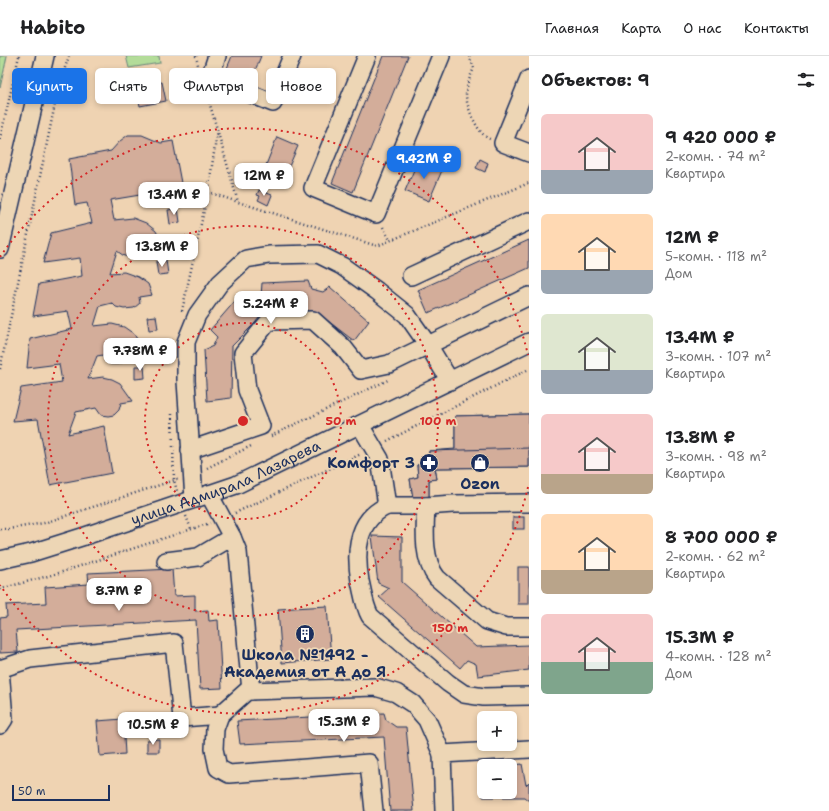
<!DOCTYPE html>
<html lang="ru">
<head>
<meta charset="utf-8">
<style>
	:root { --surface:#fff; --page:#f6f6f6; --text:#202124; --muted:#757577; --line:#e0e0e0; --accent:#1a73e8 }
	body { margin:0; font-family:"Shantell Sans",sans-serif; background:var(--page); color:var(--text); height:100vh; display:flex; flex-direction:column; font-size:15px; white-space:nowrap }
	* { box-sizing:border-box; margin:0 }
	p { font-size:13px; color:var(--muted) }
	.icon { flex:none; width:22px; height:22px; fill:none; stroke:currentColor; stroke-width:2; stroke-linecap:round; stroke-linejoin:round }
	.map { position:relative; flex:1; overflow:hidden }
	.side { display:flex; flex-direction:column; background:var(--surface); width:300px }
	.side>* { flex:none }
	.banner { position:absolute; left:12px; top:12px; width:380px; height:36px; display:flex; gap:8px }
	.controls { position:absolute; left:477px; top:655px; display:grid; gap:8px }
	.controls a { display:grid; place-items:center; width:40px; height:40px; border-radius:6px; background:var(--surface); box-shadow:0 2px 6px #0003; font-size:20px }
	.scale { position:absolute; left:12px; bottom:10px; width:98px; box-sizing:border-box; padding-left:4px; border:2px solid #1b2f5e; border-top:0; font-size:11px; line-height:14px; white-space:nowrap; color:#1b2f5e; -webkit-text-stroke:3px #edd6b5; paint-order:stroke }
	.price { position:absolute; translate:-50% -34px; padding:0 9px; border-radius:8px; background:#fff; color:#222; font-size:13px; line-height:26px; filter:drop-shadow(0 1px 2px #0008) }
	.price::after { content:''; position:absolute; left:50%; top:24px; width:12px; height:9px; margin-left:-6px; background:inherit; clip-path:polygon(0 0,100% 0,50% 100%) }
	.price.active { background:var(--accent); color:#fff }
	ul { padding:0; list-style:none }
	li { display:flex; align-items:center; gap:12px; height:100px; padding:0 12px }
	li span { display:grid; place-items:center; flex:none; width:112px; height:80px; border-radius:6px; color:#555 }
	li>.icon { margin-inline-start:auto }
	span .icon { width:48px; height:48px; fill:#fffc; stroke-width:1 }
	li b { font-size:17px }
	h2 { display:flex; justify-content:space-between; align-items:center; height:48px; padding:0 12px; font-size:17px }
	.pill { padding:0 14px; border-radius:6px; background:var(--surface); box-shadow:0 2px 6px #0003; font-size:14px; line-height:36px }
	.pill.active { background:var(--accent); color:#fff }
	header { display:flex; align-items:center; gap:24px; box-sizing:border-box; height:56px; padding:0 20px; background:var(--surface); border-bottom:1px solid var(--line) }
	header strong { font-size:19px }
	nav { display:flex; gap:22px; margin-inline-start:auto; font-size:14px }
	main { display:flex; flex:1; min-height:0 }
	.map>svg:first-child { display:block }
	.green { fill:#b3dc99; stroke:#67867c }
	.building { fill:#d3ad9a; stroke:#1b2f5e }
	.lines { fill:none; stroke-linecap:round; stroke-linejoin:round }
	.minor-casing { stroke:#1b2f5e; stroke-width:20 }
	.path { stroke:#1b2f5e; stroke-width:2.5; stroke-dasharray:1 3; stroke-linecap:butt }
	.minor { stroke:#edd6b5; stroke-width:17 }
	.ring { fill:none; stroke:#d62828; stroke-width:2; stroke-dasharray:2 4 }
	.labels { text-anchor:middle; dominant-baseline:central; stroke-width:3.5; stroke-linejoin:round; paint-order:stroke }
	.poi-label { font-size:15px; font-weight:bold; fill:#1b2f5e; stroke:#edd6b5 }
	.street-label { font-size:15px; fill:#1b2f5e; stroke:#edd6b5 }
	.centre { fill:#d62828; stroke:#edd6b5; stroke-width:2 }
	.ring-label { font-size:12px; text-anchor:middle; font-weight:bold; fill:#d62828; stroke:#edd6b5; stroke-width:3.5; stroke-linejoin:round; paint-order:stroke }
</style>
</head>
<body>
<header>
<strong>Habito</strong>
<nav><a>Главная</a><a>Карта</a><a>О нас</a><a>Контакты</a></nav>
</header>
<main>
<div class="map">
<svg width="529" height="755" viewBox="0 0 529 755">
	<rect width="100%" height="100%" fill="#efd3b2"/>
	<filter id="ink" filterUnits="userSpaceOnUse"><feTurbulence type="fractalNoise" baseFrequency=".025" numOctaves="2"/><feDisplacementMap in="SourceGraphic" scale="8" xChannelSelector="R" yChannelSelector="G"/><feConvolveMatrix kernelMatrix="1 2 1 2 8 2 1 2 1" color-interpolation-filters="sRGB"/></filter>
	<g filter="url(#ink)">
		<g class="green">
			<path d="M0,0H7L0,32Z"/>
			<path d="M126,0H159L160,7L129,12Z"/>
		</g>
		<g class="building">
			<path d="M232,0H261L248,32L223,22Z"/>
			<path d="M383,0H408L353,136L332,127Z"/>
			<path d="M162,26L166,45L140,50L136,31Z"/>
			<path d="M128,79H142L161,87L173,85L182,132L110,144L114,164L133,162L146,167L156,175L162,187L150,188V195L144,201L124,200L117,195L110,217L124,216L138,221L148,228L152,239L139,241L140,247L134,252L124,253L116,251L112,247L100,250L94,270L112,268L124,271L134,278L141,290L130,292V300L126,305L119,308H110L103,299L97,300L88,323L103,321L112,323L120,327L133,345L121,347L119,354L114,359L108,360L101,359L96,352L76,356L68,378L104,370L112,417L50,429L38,363L13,365L21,332L62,326L59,308L27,312L30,283L72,273L68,255L33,260L39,228L82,220L80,202L43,207L51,177L92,167L87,147L75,149L69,103L111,95L120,85Z"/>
			<path d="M277,81L298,90L286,117L266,109Z"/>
			<path d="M419,102L443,112L429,145L405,135Z"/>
			<path d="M480,103L488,107L485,116L476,112Z"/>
			<path d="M259,134L272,139L268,149L258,144L260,140L257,139Z"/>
			<path d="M178,152L180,166L170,168L168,154Z"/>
			<path d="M529,184V212L428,257L418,234Z"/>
			<path d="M166,204L168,218L158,219L156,206Z"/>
			<path d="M308,225L311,233L323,236L330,231L369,265L354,285L315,255L266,256L232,290L231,342L207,345L204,294L213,290L217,281L210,274L242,237L250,242L261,240L262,227Z"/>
			<path d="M156,260L158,273L149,274L147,261Z"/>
			<path d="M135,310H144L145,322L135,323Z"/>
			<path d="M529,358V391L455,393V360Z"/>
			<path d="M529,358V411L435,412L437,423L429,424V441L413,442L410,423L418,421L417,409L429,408V395L455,393V360Z"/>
			<path d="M529,392V411L435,412L437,423L429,424V441L413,442L410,423L418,421L417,409L429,408V395Z"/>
			<rect x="513" y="461" width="11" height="12"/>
			<path d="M372,480L402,481V526L476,591L529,589V614L478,620L476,608L467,604L460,612L379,541L389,532L378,527Z"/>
			<rect x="518" y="511" width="11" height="37"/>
			<path d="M172,513L174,540L195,539V555L208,554L209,565L218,564L222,632L200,633L196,564L16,574L18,596L0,597V562L7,561L6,549L46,547L45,531L89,528L88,517Z"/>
			<path d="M327,550L331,603L282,607L278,553Z"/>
			<path d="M384,657L386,664L396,671H406L414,755H390L384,681L240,688L237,665Z"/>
			<path d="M123,663L125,698L100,700L97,665Z"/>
			<path d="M159,683V696H147V684Z"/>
			<path d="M522,708L526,729L529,726V745L524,741H483L481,713H484V736H510V710H506Z"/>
		</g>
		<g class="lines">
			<g class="minor-casing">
				<g id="minor">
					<path d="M217,0L210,21L273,47L292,0"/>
					<path d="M367,0L313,132L376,158L441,0"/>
					<path d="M529,23L503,87L529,97"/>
					<path d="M0,193L45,0"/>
					<path d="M411,220L529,165"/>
					<path d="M360,369L380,403L387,450C356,464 355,496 360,525C363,537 364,549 370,560L448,627L464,638L484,641L529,640"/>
					<path d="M190,394L261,370L247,334L243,297L269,265L313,264L343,291L361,314L389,308L529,240"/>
					<path d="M209,438L232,481L238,496L251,635"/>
					<path d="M194,443L186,325V286L197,259L220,227L246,203L269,199L318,198L342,210L377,235L407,259L428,289L450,325"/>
					<path d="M529,447L453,448L426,450C425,473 422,503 437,522L487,565L506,571H529"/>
					<path d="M387,450H426"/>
					<path id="s1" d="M0,504L31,497L85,480L236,429L529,286"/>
					<path d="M166,505L198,501L232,481"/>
					<path d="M0,613L30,603L174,587L182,662L220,659"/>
					<path d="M0,613L4,663L0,669"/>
					<path d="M374,755L369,707L229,718L218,712L214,693L215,673L220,659L247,635L375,631L396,637L413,648L427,664L442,698"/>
					<path d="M444,755L442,698L529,693"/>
				</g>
			</g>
			<g class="path">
				<path d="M196,0L198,9"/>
				<path d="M469,0L474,12C470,21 466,30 466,40C467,52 478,79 490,83"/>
				<path d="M206,35L238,146L377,190L529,127"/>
				<path d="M0,83L19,0"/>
				<path d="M208,136L238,146"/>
				<path d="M383,171L390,184"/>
				<path d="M182,255L208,136L217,77"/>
				<path d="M0,313L59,29L69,0"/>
				<path d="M172,358L174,424L177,435"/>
				<path d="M271,380L388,324"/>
				<path d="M387,385L529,313"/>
				<path d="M207,412L251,390"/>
				<path d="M235,457L361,398"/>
				<path d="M186,460L191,473"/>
				<path d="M0,473H9L44,467L178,423"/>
				<path d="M0,533L59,517L210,467"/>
			</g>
			<use href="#minor" class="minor"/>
		</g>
	</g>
	<g class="ring">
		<circle cx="243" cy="365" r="98"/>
		<circle cx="243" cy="365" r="195"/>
		<path d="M528 431A293 293 0 0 1 0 529M0 201A293 293 0 0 1 528 299"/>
	</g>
	<defs>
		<g id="pharmacy-disc" transform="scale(1)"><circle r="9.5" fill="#1b2f5e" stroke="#edd6b5"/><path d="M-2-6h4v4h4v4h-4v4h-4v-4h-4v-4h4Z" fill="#fff"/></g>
		<g id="shop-disc" transform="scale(1)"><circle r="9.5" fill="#1b2f5e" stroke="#edd6b5"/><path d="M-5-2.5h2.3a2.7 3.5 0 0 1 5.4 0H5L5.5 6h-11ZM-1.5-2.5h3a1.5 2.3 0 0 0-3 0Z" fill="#fff"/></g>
		<g id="building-disc" transform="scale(1)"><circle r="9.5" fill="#1b2f5e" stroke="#edd6b5"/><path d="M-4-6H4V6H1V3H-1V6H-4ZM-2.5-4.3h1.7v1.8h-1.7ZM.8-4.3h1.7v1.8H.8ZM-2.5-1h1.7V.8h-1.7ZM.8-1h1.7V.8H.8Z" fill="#fff"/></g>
	</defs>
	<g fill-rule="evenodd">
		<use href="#pharmacy-disc" x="429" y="407"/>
		<use href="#shop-disc" x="480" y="407"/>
		<use href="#building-disc" x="305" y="578"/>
	</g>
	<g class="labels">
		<g class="poi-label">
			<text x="415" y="407" text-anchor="end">Комфорт 3</text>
			<text x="480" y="428">Ozon</text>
			<text x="305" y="599">Школа №1492 -<tspan x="305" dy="17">Академия от А до Я</tspan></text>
		</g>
		<g class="street-label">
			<text stroke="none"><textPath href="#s1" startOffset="239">улица Адмирала Лазарева</textPath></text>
		</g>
	</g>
	<circle cx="243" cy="365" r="6" class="centre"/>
	<g class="ring-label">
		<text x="341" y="369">50 m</text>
		<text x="438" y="369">100 m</text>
		<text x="450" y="576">150 m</text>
	</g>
</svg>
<div class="controls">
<a>+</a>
<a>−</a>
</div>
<div class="scale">50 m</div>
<b class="price active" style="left:424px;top:124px">9.42M ₽</b>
<b class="price" style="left:264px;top:141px">12M ₽</b>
<b class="price" style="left:174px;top:160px">13.4M ₽</b>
<b class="price" style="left:162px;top:212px">13.8M ₽</b>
<b class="price" style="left:271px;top:269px">5.24M ₽</b>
<b class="price" style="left:140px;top:316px">7.78M ₽</b>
<b class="price" style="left:119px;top:556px">8.7M ₽</b>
<b class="price" style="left:344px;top:687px">15.3M ₽</b>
<b class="price" style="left:153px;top:690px">10.5M ₽</b>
<div class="banner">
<a class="pill active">Купить</a>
<a class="pill">Снять</a>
<a class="pill">Фильтры</a>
<a class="pill">Новое</a>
</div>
</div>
<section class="side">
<h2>Объектов: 9<svg class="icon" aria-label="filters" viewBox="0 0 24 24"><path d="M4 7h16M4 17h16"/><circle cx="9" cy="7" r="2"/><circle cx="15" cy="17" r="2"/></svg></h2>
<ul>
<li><span style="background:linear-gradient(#f6c9c9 70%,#9aa5b1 0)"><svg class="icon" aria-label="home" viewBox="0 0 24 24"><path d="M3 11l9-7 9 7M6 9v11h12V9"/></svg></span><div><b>9 420 000 ₽</b><p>2-комн. · 74 m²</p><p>Квартира</p></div></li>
<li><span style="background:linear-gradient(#ffd9b3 70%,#9aa5b1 0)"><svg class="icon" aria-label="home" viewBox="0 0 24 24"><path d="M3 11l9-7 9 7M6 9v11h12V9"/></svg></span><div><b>12M ₽</b><p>5-комн. · 118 m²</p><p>Дом</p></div></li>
<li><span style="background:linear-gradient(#dfe7d0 70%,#9aa5b1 0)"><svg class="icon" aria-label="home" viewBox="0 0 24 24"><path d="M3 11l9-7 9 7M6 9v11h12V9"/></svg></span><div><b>13.4M ₽</b><p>3-комн. · 107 m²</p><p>Квартира</p></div></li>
<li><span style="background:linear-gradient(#f6c9c9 75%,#b9a48a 0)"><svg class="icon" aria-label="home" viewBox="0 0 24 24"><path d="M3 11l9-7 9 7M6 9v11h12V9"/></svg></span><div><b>13.8M ₽</b><p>3-комн. · 98 m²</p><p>Квартира</p></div></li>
<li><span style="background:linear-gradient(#ffd9b3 70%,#b9a48a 0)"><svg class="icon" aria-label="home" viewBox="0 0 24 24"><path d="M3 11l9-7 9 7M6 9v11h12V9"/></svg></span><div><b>8 700 000 ₽</b><p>2-комн. · 62 m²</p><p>Квартира</p></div></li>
<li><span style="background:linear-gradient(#f6c9c9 60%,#7fa58c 0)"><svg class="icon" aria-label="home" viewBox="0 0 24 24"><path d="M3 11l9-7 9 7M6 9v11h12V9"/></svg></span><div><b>15.3M ₽</b><p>4-комн. · 128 m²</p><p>Дом</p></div></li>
</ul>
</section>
</main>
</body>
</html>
